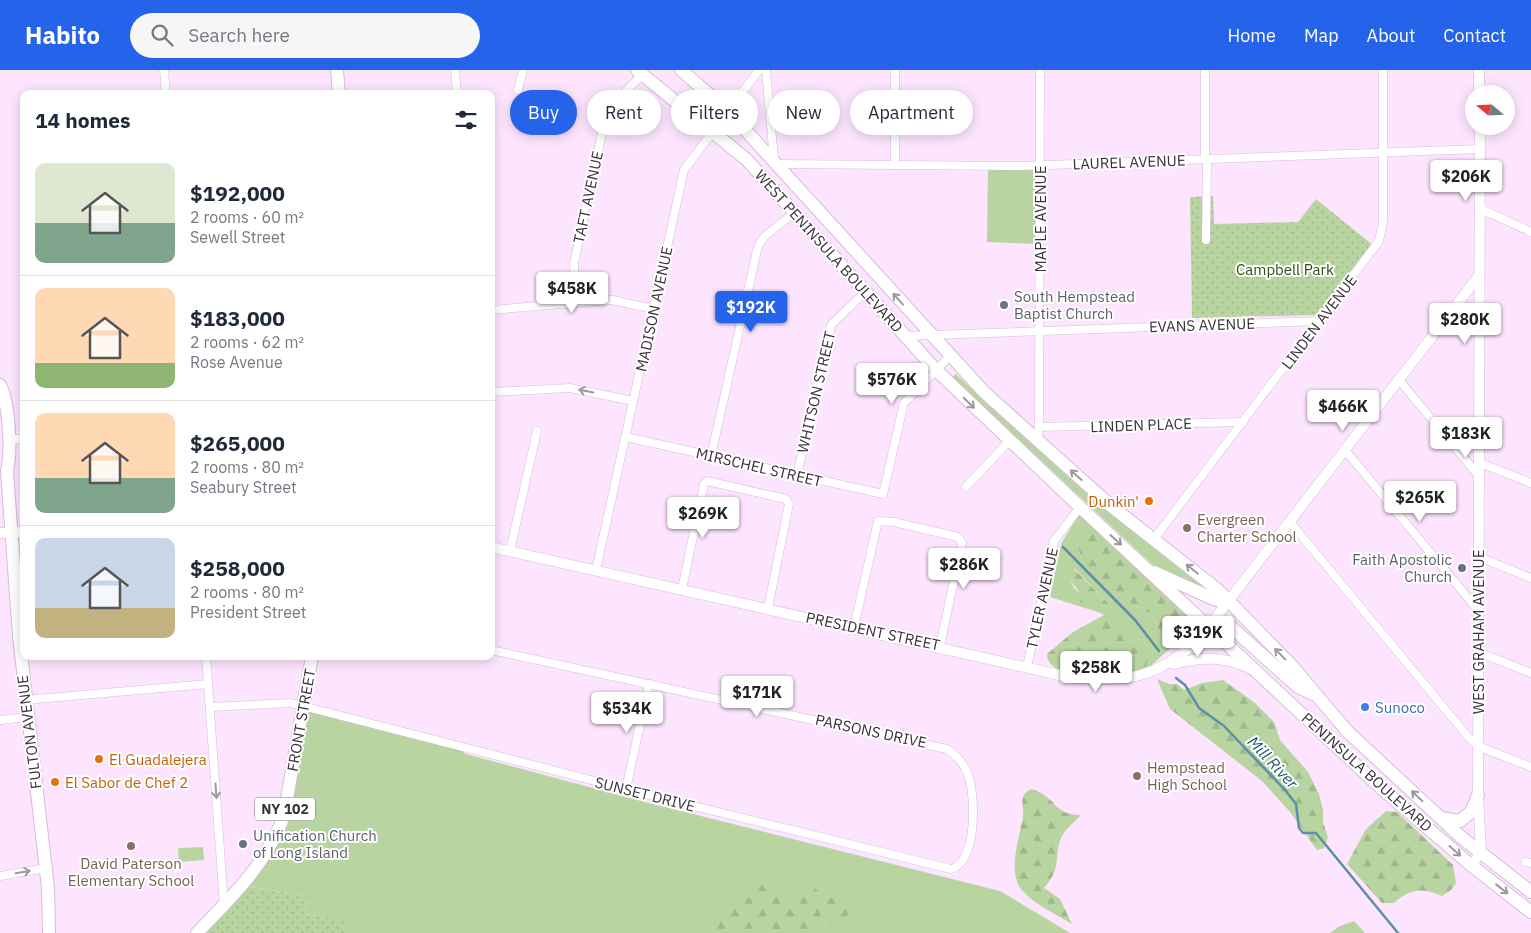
<!DOCTYPE html>
<html lang="en">
<head>
<meta charset="utf-8">
<style>
	:root { --surface:#fff; --page:#f6f6f7; --text:#1f2937; --muted:#747a83; --line:#e0e1e3; --accent:#2563eb }
	body { margin:0; font-family:"IBM Plex Sans",sans-serif; background:var(--page); color:var(--text); height:100vh; display:flex; flex-direction:column; font-size:19px; white-space:nowrap }
	* { box-sizing:border-box; margin:0 }
	p { font-size:16px; color:var(--muted) }
	.icon { flex:none; width:28px; height:28px; fill:none; stroke:currentColor; stroke-width:2; stroke-linecap:round; stroke-linejoin:round }
	.map { position:relative; flex:1; overflow:hidden }
	.sheet { position:absolute; left:20px; top:20px; width:475px; height:570px; display:flex; flex-direction:column; background:var(--surface); border-radius:10px; box-shadow:0 2px 12px #0003 }
	.sheet>* { flex:none }
	.guide { position:absolute; left:510px; top:20px; width:475px; height:45px; display:flex; gap:10px }
	.needle { width:32px; rotate:289deg }
	.tools { position:absolute; left:1465px; top:15px; display:grid; gap:10px }
	.tools a { display:grid; place-items:center; width:50px; height:50px; border-radius:50%; background:var(--surface); box-shadow:0 2px 12px #0003; font-size:25px }
	.price { position:absolute; translate:-50% -42px; padding:0 11px; border-radius:5px; background:#fff; color:#222; font-size:16px; line-height:32px; filter:drop-shadow(0 1px 2px #0008) }
	.price::after { content:''; position:absolute; left:50%; top:30px; width:15px; height:11px; margin-left:-8px; background:inherit; clip-path:polygon(0 0,100% 0,50% 100%) }
	.price.on { background:var(--accent); color:#fff }
	ul { padding:0; list-style:none }
	li { display:flex; align-items:center; gap:15px; height:125px; padding:0 15px }
	li+li { border-top:1px solid var(--line) }
	li span { display:grid; place-items:center; flex:none; width:140px; height:100px; border-radius:10px; color:#555 }
	li>.icon { margin-inline-start:auto }
	span .icon { width:60px; height:60px; fill:#fffc; stroke-width:1 }
	li b { font-size:21px }
	h2 { display:flex; justify-content:space-between; align-items:center; height:60px; padding:0 15px; font-size:21px }
	.pill { padding:0 18px; border-radius:22px; background:var(--surface); box-shadow:0 2px 12px #0003; font-size:18px; line-height:45px }
	.pill.on { background:var(--accent); color:#fff }
	header { display:flex; align-items:center; gap:30px; box-sizing:border-box; height:70px; padding:0 25px; background:var(--accent); color:#fff }
	header strong { font-size:24px }
	nav { display:flex; gap:28px; margin-inline-start:auto; font-size:18px }
	.search { width:350px; height:45px; background:var(--page); display:flex; align-items:center; gap:12px; box-sizing:border-box; padding:0 18px; border-radius:28px; color:var(--muted); font-size:19px }
	.map>svg:first-child { display:block }
	.grass { fill:#b8d5a1 }
	.forest { fill:url(#forest-firs) }
	.park { fill:url(#park-dots) }
	.lines { fill:none; stroke-linecap:round; stroke-linejoin:round }
	.stream { stroke:#5d90a4; stroke-width:2.5 }
	.minor-casing { stroke:#d4bdd6; stroke-width:9 }
	.tertiary-casing { stroke:#d4bdd6; stroke-width:11 }
	.primary-casing { stroke:#d4bdd6; stroke-width:14 }
	.minor { stroke:#fff; stroke-width:8 }
	.tertiary { stroke:#fff; stroke-width:10 }
	.primary { stroke:#fff; stroke-width:12 }
	.oneway { stroke:#9c989d }
	.worship-dot { fill:#6b7280; stroke:#fff; stroke-width:2 }
	.food-dot { fill:#e8710a; stroke:#fff; stroke-width:2 }
	.education-dot { fill:#8d6e63; stroke:#fff; stroke-width:2 }
	.shop-dot { fill:#3f7fe0; stroke:#fff; stroke-width:2 }
	.labels { text-anchor:middle; dominant-baseline:central; stroke-width:4; stroke-linejoin:round; paint-order:stroke }
	.shield { fill:#fff; stroke:#756f76; stroke-width:1 }
	.shield-label { font-size:14px; font-weight:bold; fill:#3a313b }
	.street-label { font-size:15px; fill:#3a313b; stroke:#fff }
	.park-label { font-size:15px; fill:#304b10; stroke:#fff }
	.worship-label { font-size:15px; fill:#5b616d; stroke:#fff; text-anchor:start }
	.food-label { font-size:15px; fill:#c56008; stroke:#fff; text-anchor:start }
	.education-label { font-size:15px; fill:#785e54; stroke:#fff; text-anchor:start }
	.shop-label { font-size:15px; fill:#366cbe; stroke:#fff; text-anchor:start }
	.water-label { font-size:16px; font-style:italic; fill:#185669; stroke:#fff }
</style>
</head>
<body>
<header>
<strong>Habito</strong>
<div class="search"><svg class="icon" aria-label="search" viewBox="0 0 24 24"><circle cx="10" cy="10" r="6"/><path d="M15 15l6 6"/></svg>Search here</div>
<nav><a>Home</a><a>Map</a><a>About</a><a>Contact</a></nav>
</header>
<div class="map">
<svg width="1531" height="863" viewBox="0 0 1531 863">
	<defs>
		<pattern id="forest-firs" width="22" height="20" patternUnits="userSpaceOnUse" patternTransform="scale(1.25)"><rect width="22" height="20" fill="#b8d5a1"/><path d="M5 1l3.5 6h-7zM16 11l3.5 6h-7z" fill="#9fb78c"/></pattern>
		<pattern id="park-dots" width="8" height="8" patternUnits="userSpaceOnUse" patternTransform="scale(1.25)"><rect width="8" height="8" fill="#b8d5a1"/><path d="M2 2h.1M6 6h.1" fill="none" stroke="#9fb78c" stroke-width="1.8" stroke-linecap="round"/></pattern>
	</defs>
	<rect width="100%" height="100%" fill="#fde5ff"/>
	<g class="grass">
		<path d="M988,97H1038V174L987,172Z"/>
		<path d="M956,304L983,330L997,339L1211,522L1154,496L952,307Z"/>
		<path d="M1080,442L1104,467C1093,466 1083,463 1077,473L1081,488L1130,533L1152,545L1165,575L1176,573L1145,601L1148,577L1119,555L1110,535L1074,498L1070,510L1074,518L1104,544L1050,527L1061,474Z"/>
		<path d="M306,640L460,680L466,684L641,731L1000,821L1070,863H345L346,850L305,844L308,826L244,816L275,772Z"/>
		<path d="M203,777L204,790L179,792L178,778Z"/>
		<path d="M1354,851L1365,863H1330L1340,856Z"/>
	</g>
	<g class="forest">
		<path d="M1094,464L1104,467L1186,543L1189,550L1186,560L1176,573L1165,575L1152,545L1130,533L1087,496L1081,488L1077,473L1080,468Z"/>
		<path d="M1073,498L1110,535L1119,555L1148,577L1149,584L1145,601C1133,603 1119,608 1107,608C1091,608 1046,605 1047,584L1073,562L1104,545L1080,532V523L1070,510Z"/>
		<path d="M1157,609L1169,614H1177L1184,620L1202,613L1223,610L1255,633L1274,652L1280,670L1308,702L1319,724L1323,740V752L1328,767L1324,778L1317,780L1290,742L1262,711L1170,639Z"/>
		<path d="M1031,719C1057,726 1052,745 1081,745C1074,752 1066,759 1062,766C1052,787 1064,795 1044,818L1060,829L1072,854C1056,844 1033,834 1021,819C1007,800 1020,767 1023,746C1024,740 1021,733 1023,727C1025,723 1027,721 1031,719Z"/>
		<path d="M1386,741L1397,742L1453,795L1456,813L1451,820L1442,826C1421,817 1410,819 1394,833H1382L1347,794L1366,759Z"/>
		<path d="M760,809C771,838 791,827 812,815C823,829 837,824 850,844L832,853H828L826,848L830,840C818,845 815,851 811,863H738L727,858L726,863H703L701,858L703,853C718,839 752,828 760,809Z"/>
	</g>
	<g class="park">
		<path d="M1213,126L1214,154L1298,152L1316,129L1374,176L1318,245L1192,248L1190,127Z"/>
		<path d="M244,816L308,826L305,844L347,850L345,863H198Z"/>
	</g>
	<g class="lines">
		<g class="stream">
			<path d="M1063,477L1135,550L1159,581"/>
			<path d="M1176,608L1185,615L1199,638L1224,656L1285,720L1296,734L1299,758L1303,763H1316L1398,863"/>
		</g>
		<g class="minor-casing">
			<g id="minor">
				<path d="M164,0L166,24"/>
				<path d="M455,0L457,24"/>
				<path d="M766,0L774,90"/>
				<path d="M895,0V95"/>
				<path d="M1205,0V89"/>
				<path d="M518,20L523,0"/>
				<path d="M778,94L1021,96L1480,79"/>
				<path d="M1479,138L1531,162"/>
				<path d="M1206,170L1207,89"/>
				<path d="M576,233L574,193L607,40L642,5"/>
				<path d="M491,240L612,230L654,239"/>
				<path d="M905,266L1320,251"/>
				<path d="M1399,310L1478,405"/>
				<path d="M491,322L570,318L633,331"/>
				<path d="M1039,357L1243,352"/>
				<path d="M626,367L883,424L904,333L950,286"/>
				<path d="M9,370L24,368"/>
				<path d="M1037,371L1039,357L1040,0"/>
				<path d="M1345,380L1478,540"/>
				<path d="M711,386L758,176L764,167L795,142"/>
				<path d="M1478,392L1531,413"/>
				<path d="M797,405L831,255L865,222"/>
				<path d="M966,417L1010,370"/>
				<path d="M1290,452L1469,668L1478,676L1531,697"/>
				<path d="M1154,469L1379,171L1383,153V0"/>
				<path d="M510,481L537,361"/>
				<path d="M1479,487L1531,508"/>
				<path d="M596,500L684,100L759,0"/>
				<path d="M682,519L704,414L707,411L786,429L789,434L768,538"/>
				<path d="M854,557L878,451L894,452L958,467L962,473L940,576"/>
				<path d="M1478,582L1531,603"/>
				<path d="M206,586L224,835"/>
				<path d="M1027,597L1054,471L1080,437"/>
				<path d="M25,630L208,614"/>
				<path d="M210,637L291,633L665,729L951,799C978,793 976,721 967,702C963,692 956,686 947,679L491,580"/>
				<path d="M0,650L27,647"/>
				<path d="M626,719L649,614"/>
				<path d="M1526,792L1531,793"/>
				<path d="M0,806L46,798"/>
			</g>
		</g>
		<g class="tertiary-casing">
			<g id="tertiary">
				<path d="M1479,0V24"/>
				<path d="M1444,252L1465,249L1478,259"/>
				<path d="M0,463L24,462"/>
				<path d="M491,477L1064,606C1122,615 1161,609 1203,564L1478,207"/>
				<path d="M1174,594C1200,587 1224,586 1249,598"/>
				<path d="M1472,796L1481,781L1478,725L1480,56"/>
			</g>
		</g>
		<g class="primary-casing">
			<g id="primary">
				<path d="M337,0L339,24"/>
				<path d="M637,0L747,90L935,299L1080,437L1383,720L1472,796L1531,842"/>
				<path d="M681,0L728,41L984,322L1111,436L1218,520L1292,596L1347,661L1461,767L1531,822"/>
				<path d="M0,315C9,333 12,381 7,401L19,566L48,818L49,863"/>
				<path d="M1154,502L1216,530L1228,531"/>
				<path d="M1208,557L1223,554L1230,556L1298,617L1313,624"/>
				<path d="M1441,748L1460,751L1471,742L1478,725"/>
				<path d="M197,863C233,825 265,796 284,746L312,586"/>
			</g>
		</g>
		<use href="#minor" class="minor"/>
		<use href="#tertiary" class="tertiary"/>
		<use href="#primary" class="primary"/>
	</g>
	<defs><path id="oneway-shaft" d="M-6 0H5M1.5-3L5.5 0L1.5 3" fill="none" stroke-width="1.6" stroke-linecap="round" stroke-linejoin="round" transform="scale(1.25)"/></defs>
	<g class="oneway">
		<use href="#oneway-shaft" transform="translate(898 229) rotate(-132)"/>
		<use href="#oneway-shaft" transform="translate(586 321) rotate(-169)"/>
		<use href="#oneway-shaft" transform="translate(969 333) rotate(44)"/>
		<use href="#oneway-shaft" transform="translate(1076 405) rotate(-139)"/>
		<use href="#oneway-shaft" transform="translate(1116 470) rotate(42)"/>
		<use href="#oneway-shaft" transform="translate(1192 499) rotate(-141)"/>
		<use href="#oneway-shaft" transform="translate(1280 584) rotate(-134)"/>
		<use href="#oneway-shaft" transform="translate(216 721) rotate(86)"/>
		<use href="#oneway-shaft" transform="translate(1417 726) rotate(-137)"/>
		<use href="#oneway-shaft" transform="translate(1455 781) rotate(41)"/>
		<use href="#oneway-shaft" transform="translate(23 802) rotate(-10)"/>
		<use href="#oneway-shaft" transform="translate(1502 819) rotate(38)"/>
	</g>
	<g class="worship-dot">
		<circle cx="1004" cy="235" r="5"/>
		<circle cx="1462" cy="498" r="5"/>
		<circle cx="243" cy="774" r="5"/>
	</g>
	<g class="food-dot">
		<circle cx="1149" cy="431" r="5"/>
		<circle cx="99" cy="689" r="5"/>
		<circle cx="55" cy="712" r="5"/>
	</g>
	<g class="education-dot">
		<circle cx="1187" cy="458" r="5"/>
		<circle cx="1137" cy="706" r="5"/>
		<circle cx="131" cy="776" r="5"/>
	</g>
	<circle class="shop-dot" cx="1365" cy="637" r="5"/>
	<g class="labels">
		<rect class="shield" x="255" y="727.5" width="60" height="23" rx="4"/>
		<g class="shield-label">
			<text x="285" y="739">NY 102</text>
		</g>
		<g class="street-label">
			<text transform="translate(1129 92) rotate(-2)">LAUREL AVENUE</text>
			<text transform="translate(588 127) rotate(-78)">TAFT AVENUE</text>
			<text transform="translate(1040 149) rotate(-90)">MAPLE AVENUE</text>
			<text transform="translate(829 181) rotate(48)">WEST PENINSULA BOULEVARD</text>
			<text transform="translate(654 239) rotate(-78)">MADISON AVENUE</text>
			<text transform="translate(1319 252) rotate(-53)">LINDEN AVENUE</text>
			<text transform="translate(1202 255) rotate(-2)">EVANS AVENUE</text>
			<text transform="translate(816 322) rotate(-77)">WHITSON STREET</text>
			<text transform="translate(1141 355) rotate(-2)">LINDEN PLACE</text>
			<text transform="translate(759 397) rotate(13)">MIRSCHEL STREET</text>
			<text transform="translate(1042 528) rotate(-78)">TYLER AVENUE</text>
			<text transform="translate(873 561) rotate(12)">PRESIDENT STREET</text>
			<text transform="translate(1478 562) rotate(-90)">WEST GRAHAM AVENUE</text>
			<text transform="translate(301 650) rotate(-80)">FRONT STREET</text>
			<text transform="translate(871 661) rotate(12)">PARSONS DRIVE</text>
			<text transform="translate(29 662) rotate(-97)">FULTON AVENUE</text>
			<text transform="translate(1367 702) rotate(42)">PENINSULA BOULEVARD</text>
			<text transform="translate(645 724) rotate(14)">SUNSET DRIVE</text>
		</g>
		<g class="park-label">
			<text x="1285" y="199">Campbell Park</text>
		</g>
		<g class="worship-label">
			<text x="1014" y="226">South Hempstead<tspan x="1014" dy="17">Baptist Church</tspan></text>
			<text x="1452" y="489" text-anchor="end">Faith Apostolic<tspan x="1452" dy="17">Church</tspan></text>
			<text x="253" y="765">Unification Church<tspan x="253" dy="17">of Long Island</tspan></text>
		</g>
		<g class="food-label">
			<text x="1139" y="431" text-anchor="end">Dunkin'</text>
			<text x="109" y="689">El Guadalejera</text>
			<text x="65" y="712">El Sabor de Chef 2</text>
		</g>
		<g class="education-label">
			<text x="1197" y="449">Evergreen<tspan x="1197" dy="17">Charter School</tspan></text>
			<text x="1147" y="697">Hempstead<tspan x="1147" dy="17">High School</tspan></text>
			<text x="131" y="793" text-anchor="middle">David Paterson<tspan x="131" dy="17">Elementary School</tspan></text>
		</g>
		<g class="shop-label">
			<text x="1375" y="637">Sunoco</text>
		</g>
		<g class="water-label">
			<text transform="translate(1273 692) rotate(47)">Mill River</text>
		</g>
	</g>
</svg>
<div class="tools">
<a><svg class="needle" viewBox="-14 -14 28 28"><path d="M0-13l5 13h-10z" fill="#e53935"/><path d="M0 13l5-13h-10z" fill="#747a83"/></svg></a>
</div>
<b class="price" style="left:1466px;top:132px">$206K</b>
<b class="price" style="left:572px;top:244px">$458K</b>
<b class="price on" style="left:751px;top:263px">$192K</b>
<b class="price" style="left:1465px;top:275px">$280K</b>
<b class="price" style="left:892px;top:335px">$576K</b>
<b class="price" style="left:1343px;top:362px">$466K</b>
<b class="price" style="left:1466px;top:389px">$183K</b>
<b class="price" style="left:1420px;top:453px">$265K</b>
<b class="price" style="left:703px;top:469px">$269K</b>
<b class="price" style="left:964px;top:520px">$286K</b>
<b class="price" style="left:1198px;top:588px">$319K</b>
<b class="price" style="left:1096px;top:623px">$258K</b>
<b class="price" style="left:757px;top:648px">$171K</b>
<b class="price" style="left:627px;top:664px">$534K</b>
<div class="guide">
<a class="pill on">Buy</a>
<a class="pill">Rent</a>
<a class="pill">Filters</a>
<a class="pill">New</a>
<a class="pill">Apartment</a>
</div>
<section class="sheet">
<h2>14 homes<svg class="icon" aria-label="filters" viewBox="0 0 24 24"><path d="M4 7h16M4 17h16"/><circle cx="9" cy="7" r="2"/><circle cx="15" cy="17" r="2"/></svg></h2>
<ul>
<li><span style="background:linear-gradient(#dfe7d0 60%,#7fa58c 0)"><svg class="icon" aria-label="home" viewBox="0 0 24 24"><path d="M3 11l9-7 9 7M6 9v11h12V9"/></svg></span><div><b>$192,000</b><p>2 rooms · 60 m²</p><p>Sewell Street</p></div></li>
<li><span style="background:linear-gradient(#ffd9b3 75%,#8fb573 0)"><svg class="icon" aria-label="home" viewBox="0 0 24 24"><path d="M3 11l9-7 9 7M6 9v11h12V9"/></svg></span><div><b>$183,000</b><p>2 rooms · 62 m²</p><p>Rose Avenue</p></div></li>
<li><span style="background:linear-gradient(#ffd9b3 65%,#7fa58c 0)"><svg class="icon" aria-label="home" viewBox="0 0 24 24"><path d="M3 11l9-7 9 7M6 9v11h12V9"/></svg></span><div><b>$265,000</b><p>2 rooms · 80 m²</p><p>Seabury Street</p></div></li>
<li><span style="background:linear-gradient(#c9d6e8 70%,#c2b280 0)"><svg class="icon" aria-label="home" viewBox="0 0 24 24"><path d="M3 11l9-7 9 7M6 9v11h12V9"/></svg></span><div><b>$258,000</b><p>2 rooms · 80 m²</p><p>President Street</p></div></li>
</ul>
</section>
</div>
</body>
</html>
